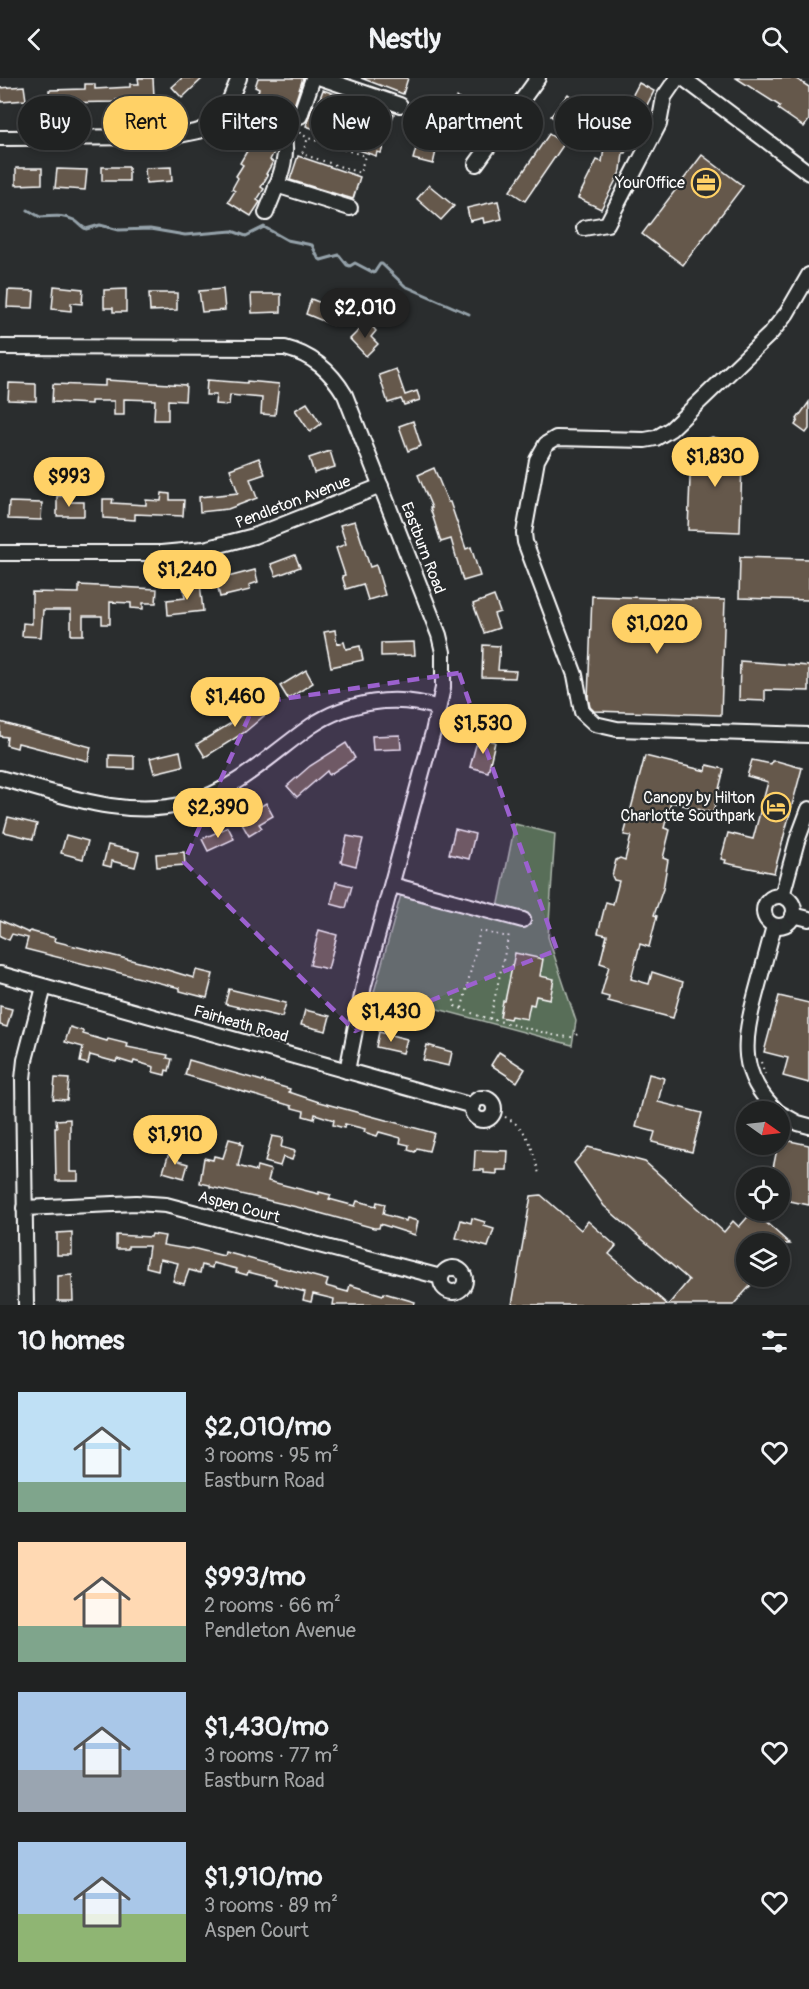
<!DOCTYPE html>
<html lang="en">
<head>
<meta charset="utf-8">
<style>
	:root { --surface:#202222; --page:#282a2a; --text:#f1f3f6; --muted:#a2a4a5; --line:#3d3f40; --accent:#ffd166 }
	body { margin:0; font-family:Pangolin,sans-serif; background:var(--page); color:var(--text); height:100vh; display:flex; flex-direction:column; font-size:22px; white-space:nowrap }
	* { box-sizing:border-box; margin:0 }
	p { font-size:20px; color:var(--muted) }
	.icon { flex:none; width:33px; height:33px; fill:none; stroke:currentColor; stroke-width:2; stroke-linecap:round; stroke-linejoin:round }
	.map { position:relative; height:1227px; overflow:hidden }
	.side { display:flex; flex-direction:column; background:var(--surface); flex:1 }
	.side>* { flex:none }
	.top-card { position:absolute; left:18px; top:18px; width:774px; height:54px; display:flex; gap:12px }
	.needle { width:39px; rotate:104deg }
	.tools { position:absolute; left:736px; top:1023px; display:grid; gap:12px }
	.tools a { display:grid; place-items:center; width:54px; height:54px; border-radius:50%; background:var(--surface); box-shadow:0 3px 9px #0003,0 0 0 2px var(--line); font-size:30px }
	.price { position:absolute; translate:-50% -51px; padding:0 14px; border-radius:21px; background:var(--accent); color:#111; font-size:20px; line-height:39px; filter:drop-shadow(0 2px 3px #0008) }
	.price::after { content:''; position:absolute; left:50%; top:36px; width:18px; height:14px; margin-left:-9px; background:inherit; clip-path:polygon(0 0,100% 0,50% 100%) }
	.price.on { background:#222; color:#fff }
	ul { padding:0; list-style:none }
	li { display:flex; align-items:center; gap:18px; height:150px; padding:0 18px }
	li span { display:grid; place-items:center; flex:none; width:168px; height:120px; border-radius:0px; color:#555 }
	li>.icon { margin-inline-start:auto }
	span .icon { width:72px; height:72px; fill:#fffc; stroke-width:1 }
	li b { font-size:26px }
	h2 { display:flex; justify-content:space-between; align-items:center; height:72px; padding:0 18px; font-size:26px }
	.pill { padding:0 21px; border-radius:27px; background:var(--surface); box-shadow:0 3px 9px #0003,0 0 0 2px var(--line); font-size:21px; line-height:54px }
	.pill.on { background:var(--accent); color:#111 }
	header { display:flex; justify-content:space-between; align-items:center; height:78px; padding:0 18px; background:var(--surface); font-size:27px; font-weight:700 }
	.map>svg:first-child { display:block }
	.green { fill:#596e59; stroke:#acb6ac; stroke-width:1.5 }
	.lines { fill:none; stroke-linecap:round; stroke-linejoin:round }
	.stream { stroke:#95a2aa; stroke-width:3 }
	.building { fill:#65584c; stroke:#fff; stroke-width:1.5 }
	.minor-casing { stroke:#fff; stroke-width:18 }
	.path { stroke:#fff; stroke-width:2; stroke-dasharray:1.5 4.5; stroke-linecap:butt }
	.minor { stroke:#2a2d2e; stroke-width:14 }
	.marked { fill:#9c61cf; fill-opacity:0.2; stroke:#9c61cf; stroke-width:4.5; stroke-dasharray:12 8; stroke-linejoin:round }
	.labels { text-anchor:middle; dominant-baseline:central; stroke-width:4.5; stroke-linejoin:round; paint-order:stroke }
	.poi-label { font-size:16px; fill:#fff; stroke:#2a2d2e; text-anchor:end }
	.street-label { font-size:16px; fill:#fff; stroke:#2a2d2e }
</style>
</head>
<body>
<header><svg class="icon" aria-label="back" viewBox="0 0 24 24"><path d="M15 5l-7 7 7 7"/></svg>Nestly<svg class="icon" aria-label="search" viewBox="0 0 24 24"><circle cx="10" cy="10" r="6"/><path d="M15 15l6 6"/></svg></header>
<div class="map">
<svg width="809" height="1227" viewBox="0 0 809 1227">
	<rect width="100%" height="100%" fill="#2a2d2e"/>
	<filter id="ink" filterUnits="userSpaceOnUse"><feTurbulence type="fractalNoise" baseFrequency=".0167" numOctaves="2"/><feDisplacementMap in="SourceGraphic" scale="12" xChannelSelector="R" yChannelSelector="G"/><feConvolveMatrix kernelMatrix="1 2 1 2 8 2 1 2 1" color-interpolation-filters="sRGB"/></filter>
	<g filter="url(#ink)">
		<path class="green" d="M515,746L555,756L548,859L576,943L572,967L374,914L405,802L498,830Z"/>
		<g class="lines">
			<path class="stream" d="M28,132L40,139C53,139 61,136 74,142C79,145 82,149 86,151L100,147L119,152L150,151L185,157L232,153L246,158L264,149L287,162L312,167L318,180L321,182L339,177L347,187L350,188L355,185L374,195L380,186H382L405,208L469,236"/>
		</g>
		<g class="building">
			<path d="M138,0H153L154,19L116,22V24L50,25L49,12L85,11V6H95V11L130,9V6H139Z"/>
			<path d="M182,0H203L182,20L172,9Z"/>
			<path d="M258,0H303L291,37L276,32L275,36L253,29L259,11L255,9Z"/>
			<path d="M361,0H408L403,16Z"/>
			<path d="M736,0H795L809,9V42L804,49L778,31L780,28Z"/>
			<path d="M639,5L654,13L640,41L639,49H636L635,58H632L631,66H627L626,75H623L621,92L601,131L578,120L597,82L602,84L604,70H607L608,62H611L617,45H620L621,37H627L628,26Z"/>
			<path d="M24,8L26,22L1,24L0,10Z"/>
			<path d="M323,12L394,36L381,75L377,74L376,78L328,61L329,56L306,48L313,27L317,28Z"/>
			<path d="M568,16L582,28L565,49L551,38Z"/>
			<path d="M457,19L470,31L453,50L440,39Z"/>
			<path d="M254,56L276,70L270,82L273,84L266,96L268,97L261,109L264,111L257,122L260,124L251,138L228,124L235,113L232,111L238,100L236,98L243,87L240,85L247,73L245,71Z"/>
			<path d="M424,56L439,60L433,86L413,81L418,63Z"/>
			<path d="M549,56L564,66L525,123L510,113Z"/>
			<path d="M702,77L743,108L683,187L642,156Z"/>
			<path d="M298,78L360,99L353,121L290,102Z"/>
			<rect x="102" y="89" width="27" height="14"/>
			<path d="M171,89L172,103L146,105L145,90Z"/>
			<path d="M16,90H42V106L16,107Z"/>
			<path d="M57,91L87,92L85,112L55,110Z"/>
			<path d="M429,107L454,128L441,142L417,121Z"/>
			<path d="M498,123L502,141L484,145L483,140L470,143L467,130Z"/>
			<path d="M54,208L83,211L82,226L71,225V233L52,231Z"/>
			<path d="M126,211V234H113V230H104V212Z"/>
			<path d="M223,211L225,232L202,234L199,213Z"/>
			<path d="M8,212L34,213L33,230L7,229Z"/>
			<path d="M149,215H177V232L150,233Z"/>
			<path d="M251,216H281V234L252,235Z"/>
			<path d="M311,221L339,232L333,247L306,236Z"/>
			<path d="M368,243L376,253L371,259L378,266L366,278L350,261Z"/>
			<path d="M396,291L405,317L417,313L420,322L404,327L401,321L388,325L379,297Z"/>
			<path d="M105,302L186,307L185,323L168,322V342H154L155,322L124,321V337H114V323H91V326L52,324L53,306L105,308Z"/>
			<path d="M207,302L247,305V303L279,306L275,337L261,336L262,320L230,317L229,327L215,326L216,317H206Z"/>
			<path d="M9,305L36,306V323L8,322Z"/>
			<path d="M809,324V351L806,355L795,347L798,342L797,341Z"/>
			<path d="M307,325L321,346L310,354L295,332Z"/>
			<path d="M413,343L421,368L408,373L399,348Z"/>
			<path d="M712,359L721,361L742,383L740,454L688,452L691,374H697L704,362Z"/>
			<path d="M330,373L335,389L314,395L309,380Z"/>
			<path d="M259,380L265,396L250,401L257,420L228,431L200,434L199,419L238,415L230,391Z"/>
			<path d="M434,390L448,424H450L466,471L471,469L480,498L463,503L451,461L441,464L430,430H432L418,397Z"/>
			<path d="M162,415L170,416V422H184L183,438L135,436V442L103,440V421H113L112,425L146,427V422L161,423Z"/>
			<path d="M57,418H68V424H84V438H57Z"/>
			<path d="M9,424L42,425L41,442L8,441Z"/>
			<path d="M355,443L370,489L376,487L385,517L368,522L363,506L346,511L342,498L345,497L336,470L346,466L340,447Z"/>
			<path d="M295,477L300,489L276,498L271,486Z"/>
			<path d="M740,479L809,481V522L739,520Z"/>
			<path d="M255,492L258,504L249,507L250,512L220,519L216,502Z"/>
			<path d="M200,505L203,533L168,537L167,522L185,520L183,507Z"/>
			<path d="M79,507L157,511L156,525H143V531L131,530V525L110,524V546H102V538H83V557H71V532H43L41,559L22,558L23,545L32,546V514L79,515Z"/>
			<path d="M494,518L500,534L494,536L499,550L484,555L473,526Z"/>
			<path d="M592,518L725,522L721,637L594,633L590,629L588,620Z"/>
			<path d="M335,552L337,566L344,564L346,571L360,568L363,582L331,589L324,554Z"/>
			<path d="M414,564L415,577L381,578V565Z"/>
			<path d="M483,567L500,568L498,592L516,593L515,600L482,599Z"/>
			<path d="M740,583L809,588V613L765,612V623L739,622Z"/>
			<path d="M306,592L313,605L288,621L280,608Z"/>
			<path d="M263,619L272,631L245,654L205,679L197,666L233,644Z"/>
			<path d="M0,644L91,669L88,683L18,665L17,670L6,667L7,659L0,658Z"/>
			<path d="M400,657L401,671L373,672L372,658Z"/>
			<path d="M481,660L495,664L488,694L470,689L476,667H479Z"/>
			<path d="M346,665L355,680L329,697L327,693L297,719L287,708L310,688Z"/>
			<path d="M180,673L183,688L154,695L150,680Z"/>
			<path d="M109,677L134,678V691L109,690Z"/>
			<path d="M645,678L706,693L707,687L724,691L713,735L671,724L664,750L670,752L663,780L668,782L663,811L654,837L657,838L649,869L640,866L631,901L649,906L652,894L683,904L673,940L608,923L609,919L601,917L609,888L600,885L607,857L598,855L606,824L613,826L619,803L614,802L612,798L616,782L620,780L625,782L631,758L624,757Z"/>
			<path d="M752,682L771,686L772,683H777L802,690L774,795L725,785L726,782L721,781L728,755L753,761L768,704L747,698Z"/>
			<path d="M266,725L273,738L259,746L262,750L249,758L239,741Z"/>
			<path d="M8,739L37,746L33,761L4,754Z"/>
			<path d="M228,749L234,761L208,773L202,761Z"/>
			<path d="M455,751L475,756L469,781L449,776Z"/>
			<path d="M66,757L88,763L83,781L61,775Z"/>
			<path d="M347,758L363,761L356,788L341,784Z"/>
			<path d="M108,767L139,774L135,789L112,783L111,789L103,787Z"/>
			<path d="M184,774L185,787L157,789L156,776Z"/>
			<path d="M336,804L352,808L346,830L331,826Z"/>
			<path d="M0,842L29,855L30,853L55,860L54,863L151,887L194,900L196,892L213,896L207,920L180,913V910L25,871L28,860L12,856L9,862L0,858Z"/>
			<path d="M319,852L337,857L328,891L310,887Z"/>
			<path d="M515,875L543,881L540,898L554,901L550,921L536,918L534,927L530,926L527,941L511,938L510,941L500,939L503,923H505Z"/>
			<path d="M229,911L286,925L282,939L225,926Z"/>
			<path d="M779,918L809,925V1005L783,998L788,980L764,974Z"/>
			<path d="M0,928L12,931L7,949L0,947Z"/>
			<path d="M305,932L330,938L326,953L301,947Z"/>
			<path d="M70,949L83,953V956L107,963L108,961L128,966L127,969L168,977L167,980L172,981L169,993L166,992L165,997L153,994L154,989L134,983L133,986L117,981L116,984L90,977L88,986L80,984L83,969L65,964Z"/>
			<path d="M379,954L407,961L403,975L376,969Z"/>
			<path d="M427,967L452,974L449,988L423,982Z"/>
			<path d="M499,974L525,991L517,1004L491,987Z"/>
			<path d="M189,982L290,1011L289,1014L319,1024L434,1055L429,1073L417,1070L415,1074L408,1072L409,1067L400,1065L401,1060L379,1054L377,1058L364,1054L365,1051L345,1046L344,1050L333,1047L334,1042L315,1036L314,1041L303,1038L304,1033L292,1030V1028L185,997Z"/>
			<path d="M649,996L664,1000L658,1024L702,1035L692,1074L652,1064L655,1054L636,1049Z"/>
			<path d="M55,1000L69,1001L67,1022L53,1021Z"/>
			<path d="M70,1041V1094H78V1103H56L55,1050H57L56,1042Z"/>
			<path d="M192,1047L205,1050L201,1063L188,1060Z"/>
			<path d="M272,1058L283,1060L281,1069L295,1073L292,1082L283,1079L280,1088L265,1084Z"/>
			<path d="M229,1061L241,1064L240,1066L243,1067L238,1088L256,1093L257,1088L271,1092L268,1103L319,1116V1114L331,1117L329,1121L355,1128L357,1123L376,1128L377,1124L385,1126L383,1136L406,1143L407,1140L418,1143L415,1157L380,1146L379,1150H374L305,1131L210,1109V1107L200,1105L204,1080L213,1082L214,1078L223,1080Z"/>
			<path d="M790,1063L809,1067V1127L780,1121V1100H771L777,1071Z"/>
			<path d="M588,1069L645,1084L724,1154L733,1143L739,1149L753,1133L790,1166H747V1198L751,1199L747,1203L751,1207L733,1227H668L689,1202L604,1128L574,1085Z"/>
			<path d="M475,1072L508,1073L507,1092H497V1096L484,1095V1092H474Z"/>
			<path d="M169,1075L179,1077L178,1083L188,1086L184,1100L163,1094Z"/>
			<path d="M541,1117L581,1152L588,1143L616,1168L609,1176L668,1227H512L531,1118Z"/>
			<path d="M472,1140L485,1144L484,1148L494,1151L488,1169L456,1160L461,1142L471,1145Z"/>
			<path d="M72,1154V1177H57V1155Z"/>
			<path d="M152,1156L165,1158L163,1167L187,1171L192,1170L224,1178L225,1174L328,1202L326,1208L348,1214L350,1207L383,1217L384,1215L415,1224L414,1227H333L334,1221L313,1216L311,1224L303,1222L305,1214L275,1206L276,1201L248,1194L247,1197L236,1194L237,1191L213,1185L212,1190L202,1187L200,1195L189,1192L184,1206L173,1203L178,1185L160,1181L158,1192L146,1189L149,1168H128V1171H116V1157L151,1159Z"/>
			<path d="M72,1197L73,1223H58V1198Z"/>
		</g>
		<g class="lines">
			<g class="minor-casing">
				<g id="minor">
					<path d="M321,0L400,27"/>
					<path d="M683,0L809,95"/>
					<path d="M225,35C239,39 266,43 278,52C297,68 273,116 266,135"/>
					<path d="M300,38L313,0"/>
					<path d="M0,60L170,59L199,53L216,44L223,38L239,0"/>
					<path d="M476,86L538,0"/>
					<path d="M276,107L350,130"/>
					<path d="M584,150L607,146L659,46L664,19L677,0"/>
					<path d="M809,197L787,235L770,256L671,351L656,360L645,362L556,360L546,366L537,382L524,455L525,464L575,597L582,634L595,646L617,651L809,657"/>
					<path d="M0,269L285,270C313,277 331,293 345,317L439,557L443,574V610L433,654L364,907L347,993"/>
					<path d="M0,475H161L204,471L254,458L381,408"/>
					<path d="M0,700C61,716 124,742 188,725C237,712 271,676 311,648C348,623 397,616 438,630"/>
					<path d="M392,807L523,842"/>
					<circle cx="779" cy="833" r="15"/>
					<path d="M782,818L797,763L809,731"/>
					<path d="M793,837L809,841"/>
					<path d="M774,848C768,870 762,893 756,915C743,964 738,996 778,1034"/>
					<path d="M0,896L473,1028"/>
					<circle cx="483" cy="1031" r="11"/>
					<path d="M780,1035L798,1045L809,1048"/>
					<path d="M24,1130L136,1125L166,1127L441,1199"/>
					<circle cx="453" cy="1202" r="12"/>
					<path d="M26,1227L23,1001L25,982L44,909"/>
				</g>
			</g>
			<g class="path">
				<path d="M299,48L300,55L308,60L365,78L360,95L302,76L308,60"/>
				<path d="M454,922L455,928L479,938L557,958L571,959L578,956"/>
				<path d="M462,930L480,853L508,859"/>
				<path d="M490,941L509,856"/>
				<path d="M761,984L765,996"/>
				<path d="M494,1034C527,1046 531,1064 539,1096"/>
			</g>
			<use href="#minor" class="minor"/>
		</g>
	</g>
	<path class="marked" d="M459,595L557,872L355,953L184,784L255,625Z"/>
	<defs>
		<g id="office-ring" transform="scale(1.5)"><circle r="9.5" fill="#2a2d2e" stroke="#ffd166" stroke-width="1.5"/><path d="M-6-3h4V-5.5h4V-3h4V5H-6ZM-1-4.5V-3h2v-1.5ZM-6 0V1H6V0Z" fill="#ffd166"/></g>
		<g id="hotel-ring" transform="scale(1.5)"><circle r="9.5" fill="#2a2d2e" stroke="#ffd166" stroke-width="1.5"/><path d="M-6-4.5h1.5V1H6V5H4.5V3h-9V5H-6ZM-4 0a1.8 1.8 0 1 1 3.6 0ZM.5 0V-2.5h3Q6-2.5 6 0Z" fill="#ffd166"/></g>
	</defs>
	<g fill-rule="evenodd">
		<use href="#office-ring" x="706" y="105"/>
		<use href="#hotel-ring" x="776" y="729"/>
	</g>
	<g class="labels">
		<g class="poi-label">
			<text x="685" y="105">YourOffice</text>
			<text x="755" y="720">Canopy by Hilton<tspan x="755" dy="18">Charlotte Southpark</tspan></text>
		</g>
		<g class="street-label">
			<text transform="translate(293 424) rotate(-21)">Pendleton Avenue</text>
			<text transform="translate(423 470) rotate(69)">Eastburn Road</text>
			<text transform="translate(241 946) rotate(16)">Fairheath Road</text>
			<text transform="translate(239 1129) rotate(15)">Aspen Court</text>
		</g>
	</g>
</svg>
<div class="tools">
<a><svg class="needle" viewBox="-14 -14 28 28"><path d="M0-13l5 13h-10z" fill="#e53935"/><path d="M0 13l5-13h-10z" fill="#a2a4a5"/></svg></a>
<a><svg class="icon" aria-label="locate" viewBox="0 0 24 24"><circle cx="12" cy="12" r="6"/><path d="M12 2v4M12 18v4M2 12h4M18 12h4"/></svg></a>
<a><svg class="icon" aria-label="layers" viewBox="0 0 24 24"><path d="M12 4l9 5-9 5-9-5zM3 14l9 5 9-5"/></svg></a>
</div>
<b class="price on" style="left:365px;top:261px">$2,010</b>
<b class="price" style="left:715px;top:410px">$1,830</b>
<b class="price" style="left:69px;top:430px">$993</b>
<b class="price" style="left:187px;top:523px">$1,240</b>
<b class="price" style="left:657px;top:577px">$1,020</b>
<b class="price" style="left:235px;top:650px">$1,460</b>
<b class="price" style="left:483px;top:677px">$1,530</b>
<b class="price" style="left:218px;top:761px">$2,390</b>
<b class="price" style="left:391px;top:965px">$1,430</b>
<b class="price" style="left:175px;top:1088px">$1,910</b>
<div class="top-card">
<a class="pill">Buy</a>
<a class="pill on">Rent</a>
<a class="pill">Filters</a>
<a class="pill">New</a>
<a class="pill">Apartment</a>
<a class="pill">House</a>
</div>
</div>
<section class="side">
<h2>10 homes<svg class="icon" aria-label="filters" viewBox="0 0 24 24"><path d="M4 7h16M4 17h16"/><circle cx="9" cy="7" r="2"/><circle cx="15" cy="17" r="2"/></svg></h2>
<ul>
<li><span style="background:linear-gradient(#bfe0f5 75%,#7fa58c 0)"><svg class="icon" aria-label="home" viewBox="0 0 24 24"><path d="M3 11l9-7 9 7M6 9v11h12V9"/></svg></span><div><b>$2,010/mo</b><p>3 rooms · 95 m²</p><p>Eastburn Road</p></div><svg class="icon" aria-label="heart" viewBox="0 0 24 24"><path d="M12 20l-8-8c-3-5 5-10 8-4 3-6 11-1 8 4z"/></svg></li>
<li><span style="background:linear-gradient(#ffd9b3 70%,#7fa58c 0)"><svg class="icon" aria-label="home" viewBox="0 0 24 24"><path d="M3 11l9-7 9 7M6 9v11h12V9"/></svg></span><div><b>$993/mo</b><p>2 rooms · 66 m²</p><p>Pendleton Avenue</p></div><svg class="icon" aria-label="heart" viewBox="0 0 24 24"><path d="M12 20l-8-8c-3-5 5-10 8-4 3-6 11-1 8 4z"/></svg></li>
<li><span style="background:linear-gradient(#a9c7e8 65%,#9aa5b1 0)"><svg class="icon" aria-label="home" viewBox="0 0 24 24"><path d="M3 11l9-7 9 7M6 9v11h12V9"/></svg></span><div><b>$1,430/mo</b><p>3 rooms · 77 m²</p><p>Eastburn Road</p></div><svg class="icon" aria-label="heart" viewBox="0 0 24 24"><path d="M12 20l-8-8c-3-5 5-10 8-4 3-6 11-1 8 4z"/></svg></li>
<li><span style="background:linear-gradient(#a9c7e8 60%,#8fb573 0)"><svg class="icon" aria-label="home" viewBox="0 0 24 24"><path d="M3 11l9-7 9 7M6 9v11h12V9"/></svg></span><div><b>$1,910/mo</b><p>3 rooms · 89 m²</p><p>Aspen Court</p></div><svg class="icon" aria-label="heart" viewBox="0 0 24 24"><path d="M12 20l-8-8c-3-5 5-10 8-4 3-6 11-1 8 4z"/></svg></li>
</ul>
</section>
</body>
</html>
